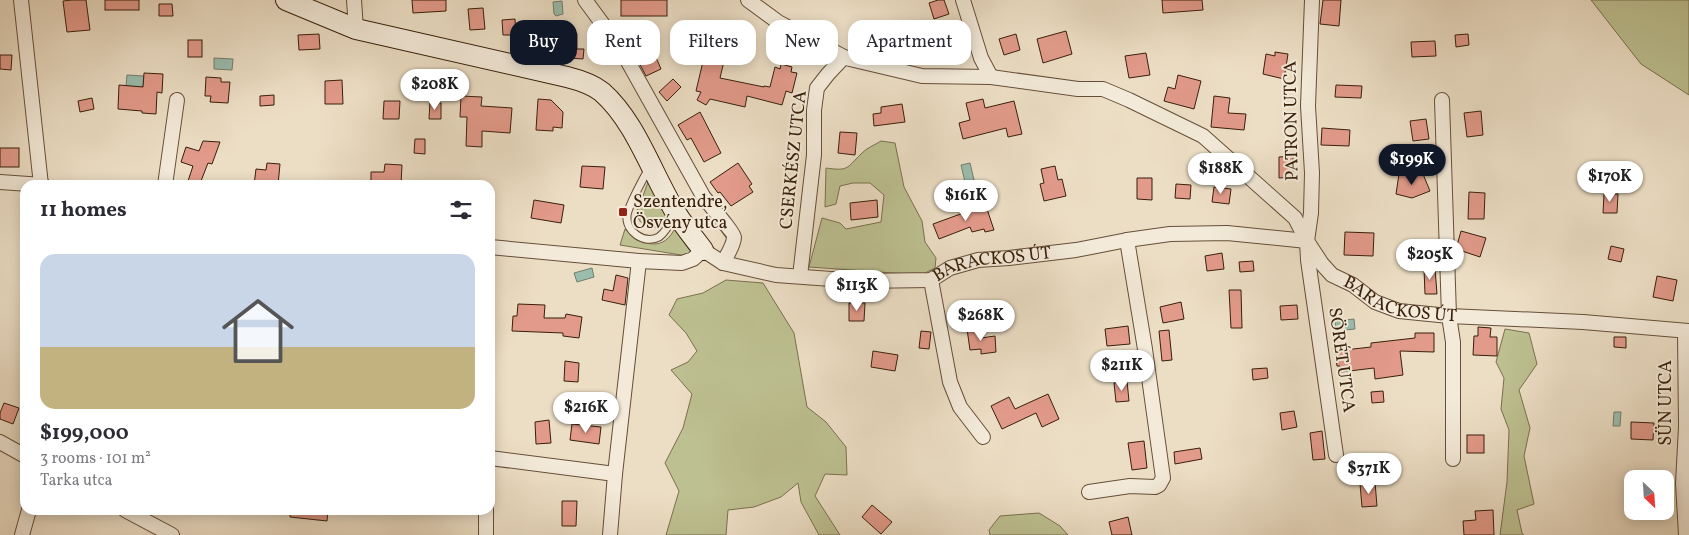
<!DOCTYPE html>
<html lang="en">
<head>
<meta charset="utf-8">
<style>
	:root { --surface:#fff; --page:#f2f2f3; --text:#2b2b33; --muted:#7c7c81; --line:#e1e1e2; --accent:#111827 }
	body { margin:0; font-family:Vollkorn,serif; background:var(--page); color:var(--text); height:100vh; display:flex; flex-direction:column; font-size:19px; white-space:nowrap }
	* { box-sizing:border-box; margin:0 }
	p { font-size:16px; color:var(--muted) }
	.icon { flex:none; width:28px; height:28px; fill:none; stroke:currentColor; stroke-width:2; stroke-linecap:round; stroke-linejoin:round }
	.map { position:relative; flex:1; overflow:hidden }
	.panel { position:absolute; left:20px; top:180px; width:475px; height:335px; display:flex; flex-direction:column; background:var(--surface); border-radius:15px; box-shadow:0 2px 12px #0003 }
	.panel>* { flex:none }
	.top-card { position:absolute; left:510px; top:20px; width:475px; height:45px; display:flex; gap:10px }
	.needle { width:32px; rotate:155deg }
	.buttons { position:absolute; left:1624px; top:470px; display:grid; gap:10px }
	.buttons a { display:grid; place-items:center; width:50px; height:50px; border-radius:10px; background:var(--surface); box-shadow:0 2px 12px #0003; font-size:25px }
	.price { position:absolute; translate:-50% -42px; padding:0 11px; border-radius:18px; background:#fff; color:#222; font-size:16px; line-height:32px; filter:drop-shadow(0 1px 2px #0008) }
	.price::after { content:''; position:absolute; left:50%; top:30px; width:15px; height:11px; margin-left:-8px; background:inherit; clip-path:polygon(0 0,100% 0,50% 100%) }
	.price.active { background:var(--accent); color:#fff }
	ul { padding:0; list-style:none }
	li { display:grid; align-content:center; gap:10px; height:265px; padding:0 20px }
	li+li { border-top:1px solid var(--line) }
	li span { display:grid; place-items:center; height:155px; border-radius:15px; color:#555 }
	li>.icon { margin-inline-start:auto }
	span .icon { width:90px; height:90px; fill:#fffc; stroke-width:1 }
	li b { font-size:21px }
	h2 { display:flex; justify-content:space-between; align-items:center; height:60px; padding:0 20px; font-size:21px }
	.tag { padding:0 18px; border-radius:15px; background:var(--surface); box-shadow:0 2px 12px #0003; font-size:18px; line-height:45px }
	.tag.active { background:var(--accent); color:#fff }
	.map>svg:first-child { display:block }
	.green { fill:#bdc091; stroke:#7a704e }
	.water { fill:#9abdae; stroke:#737e6c }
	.building { fill:#e29a8a; stroke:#381f0a }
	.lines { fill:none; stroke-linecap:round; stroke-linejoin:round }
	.lane-casing { stroke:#654f39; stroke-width:9 }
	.street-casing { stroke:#654f39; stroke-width:16 }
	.secondary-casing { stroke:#381f0a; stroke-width:22 }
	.lane { stroke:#f3ead9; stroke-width:7 }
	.street { stroke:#f3ead9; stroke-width:14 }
	.secondary { stroke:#f3ead9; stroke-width:20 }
	.poi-dot { fill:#8f2418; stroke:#f3ead9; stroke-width:2 }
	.labels { text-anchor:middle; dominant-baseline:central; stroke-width:4; stroke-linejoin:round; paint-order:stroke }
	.street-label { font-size:18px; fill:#381f0a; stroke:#f3ead9 }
	.poi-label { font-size:18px; fill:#381f0a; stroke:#f3ead9; text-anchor:start }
</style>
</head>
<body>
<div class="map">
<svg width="1689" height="535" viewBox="0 0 1689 535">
	<rect width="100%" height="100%" fill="#ecdec5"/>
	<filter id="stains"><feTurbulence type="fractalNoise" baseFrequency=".004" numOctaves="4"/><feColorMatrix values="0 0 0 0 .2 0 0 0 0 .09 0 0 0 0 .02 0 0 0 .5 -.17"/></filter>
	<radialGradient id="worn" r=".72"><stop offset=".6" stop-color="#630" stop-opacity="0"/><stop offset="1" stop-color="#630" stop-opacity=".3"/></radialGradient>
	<g class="green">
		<path d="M1591,0H1689V95L1641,64Z"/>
		<path d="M881,141L895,143L904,187L922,221L925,242L936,258L935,268L921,275L809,267L822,218L840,223L846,229L881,222L884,195L870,183H853L840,186L836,204L825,207L826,168C848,171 846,169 861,154C866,148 875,145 881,141Z"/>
		<path d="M650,176L669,212C667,217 665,222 660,225C650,232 636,223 637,211C637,208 639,206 640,203L647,205L650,199L643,196Z"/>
		<path d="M676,226L693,246L692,253L687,256L620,245L625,229C643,246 664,253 676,226Z"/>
		<path d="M726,280L763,283L794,333L807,407L826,422L846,447L847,475L825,474L815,496L840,535H819L801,502L798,483L781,497L754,507L728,510L726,535H666L679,491L665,463L683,428L692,394L671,370L688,362L697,351L686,333L669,315L677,299L703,293Z"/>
		<path d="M1505,329L1529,333L1537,364L1519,390L1530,428L1524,456L1534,504L1517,510L1522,533L1524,535H1500L1507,482L1509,430L1501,409L1504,378L1496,362Z"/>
		<path d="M1039,513L1060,526L1068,535H990L989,530L1000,516Z"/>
	</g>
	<g class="water">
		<path d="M562,1L563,14L556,16L554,14L553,2Z"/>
		<path d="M214,58L233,59L232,70L214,69Z"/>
		<path d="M127,75L144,76L143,87L126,86Z"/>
		<path d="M970,163L974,180L965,182L961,165Z"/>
		<path d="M592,268L594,277L577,282L574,273Z"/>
		<path d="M1354,319L1355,329L1336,331L1335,321Z"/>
		<path d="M1614,412H1621L1620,426H1613Z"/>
		<rect x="1354" y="467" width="11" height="10"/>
	</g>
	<g class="building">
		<path d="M72,0H86L90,30L67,32L63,1Z"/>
		<rect x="105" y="0" width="34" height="10"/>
		<path d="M412,0H446V11L413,13Z"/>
		<rect x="621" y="0" width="46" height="16"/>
		<path d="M938,0H944L949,14L934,19L929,3Z"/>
		<path d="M1162,0H1202L1203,10L1163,13Z"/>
		<path d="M1323,0H1341L1339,26L1320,24Z"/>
		<path d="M159,4H172L173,16H159Z"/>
		<path d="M483,8L485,29L470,30L468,9Z"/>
		<path d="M515,19L516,35H503L502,20Z"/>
		<path d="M560,26H572L577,34V49H584L583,59L568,58L569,52H553V49H541V32L550,33V28H560Z"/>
		<path d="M875,26L897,28L895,49L873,47Z"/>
		<path d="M1066,31L1072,54L1043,63L1037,39Z"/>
		<path d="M319,34L320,49L299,50L298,35Z"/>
		<path d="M1016,34L1020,50L1004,55L999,39Z"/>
		<path d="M1468,34L1469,45L1456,47L1455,35Z"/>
		<path d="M953,37L957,58L943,60L940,39Z"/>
		<rect x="188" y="40" width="14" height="17"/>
		<path d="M649,41L661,69L646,76L632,49Z"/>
		<path d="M1435,41L1436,56L1412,57L1411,42Z"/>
		<path d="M1275,52L1288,54L1284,79L1263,74L1266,54L1275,56Z"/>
		<path d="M705,53L725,57L720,78L764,87V86L770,87L775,67L780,69L781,64L792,67L791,72L797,73L792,93L786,91L782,105L747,96L745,107L710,99L706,105L697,100L701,92L696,91Z"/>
		<path d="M1146,53L1150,75L1129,78L1125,56Z"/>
		<path d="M0,55H12L11,70L0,69Z"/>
		<path d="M144,73L163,74L162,93L157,92L156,114L142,113V111L118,109L119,85L143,87Z"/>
		<path d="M1178,75L1201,81L1194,109L1164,101L1168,87L1175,89Z"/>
		<path d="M206,77L221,78V82H230L228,103L210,102L211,96H205Z"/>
		<path d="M673,79L681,87L667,101L659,92Z"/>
		<path d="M342,80L343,104H325V81Z"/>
		<path d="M1336,85L1362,86L1361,98L1335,97Z"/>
		<path d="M274,95V105L260,106V96Z"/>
		<path d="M461,96L482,97L481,106L512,108L510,133L482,131V147L466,146L467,117H460Z"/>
		<path d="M1214,96L1230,98L1228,113L1246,114L1244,130L1211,127Z"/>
		<path d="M92,98L94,109L80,112L78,101Z"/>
		<path d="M538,99L551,100L563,112L562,128L553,127V131L536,130Z"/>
		<path d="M983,99L985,108L1014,101L1022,134L1008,137L1006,128L963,139L959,123L970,120L966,103Z"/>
		<path d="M384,101H400L399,119H383Z"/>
		<path d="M430,102L441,103V119H429Z"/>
		<path d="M902,104L905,122L874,126L873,114L881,113V107Z"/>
		<path d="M1481,111L1483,135L1467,137L1464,113Z"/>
		<path d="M700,112L721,153L704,162L691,138L687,140L678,125Z"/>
		<path d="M1426,119L1429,139L1413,141L1410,121Z"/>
		<path d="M1322,128L1350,130L1349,146L1321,145Z"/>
		<path d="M840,132L857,133L855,155L838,153Z"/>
		<path d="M415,139H425V154L414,153Z"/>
		<path d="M203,141L220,142L212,164L208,163L201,181H188L193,166L181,162L186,147L199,151Z"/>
		<rect x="0" y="148" width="19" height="19"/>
		<path d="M1293,156V177L1279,178V157Z"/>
		<path d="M267,163L280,164L278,185H254L256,169L266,170Z"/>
		<path d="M738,163L752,184L749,186L753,192L731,206L720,192L718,193L710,182Z"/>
		<path d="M385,164L402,165L401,185H371V172H384Z"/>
		<path d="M582,166L605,167L603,189L580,187Z"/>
		<path d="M1055,166L1058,180L1062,179L1066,196L1044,201L1040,184L1044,183L1041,169Z"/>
		<path d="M1399,174L1413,177L1423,174L1430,191L1412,198L1396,194Z"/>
		<path d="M1137,178H1152V200L1137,199Z"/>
		<path d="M1176,184L1191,185L1190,199L1175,198Z"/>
		<path d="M1214,187L1231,189L1229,204L1212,202Z"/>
		<path d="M1469,192L1485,193L1484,219H1468Z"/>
		<path d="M1604,194H1618L1617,213H1603Z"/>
		<path d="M534,200L564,205L561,223L531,218Z"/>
		<path d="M877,200L878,217L851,220L850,203Z"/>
		<path d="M985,203L994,230L985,232L984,229L972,232L970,227L939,239L933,224L966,212L965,208Z"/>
		<path d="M1461,231L1486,238L1480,257L1456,249Z"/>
		<path d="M1345,232L1374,233L1373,256L1344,255Z"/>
		<path d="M1611,246L1624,249L1621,262L1608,259Z"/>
		<path d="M1222,253L1224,269L1207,271L1205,256Z"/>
		<path d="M1253,261L1254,271L1240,272L1239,262Z"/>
		<path d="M1435,268L1437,294H1425L1424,269Z"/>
		<path d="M616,275L628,278L625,305L602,300L604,289L613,291Z"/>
		<path d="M1657,276L1677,280L1673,301L1653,297Z"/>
		<path d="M1229,290H1241L1242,328H1231Z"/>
		<path d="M1181,302L1184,319L1163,323L1160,307Z"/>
		<path d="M849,303H865L864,321H849Z"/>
		<path d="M518,304L545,305L544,318H565L566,314L582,317L579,338L563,336V333L512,331L513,316H517Z"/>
		<path d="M1297,305L1298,319L1281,320L1280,306Z"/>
		<path d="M1128,326L1130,344L1107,346L1105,329Z"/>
		<path d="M980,327L981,338L995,336L996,352L981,354V349L970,350L967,329Z"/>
		<path d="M1478,327L1491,328L1490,337H1497V356L1473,355L1474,336H1478Z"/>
		<path d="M1169,330L1172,360L1162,361L1159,331Z"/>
		<path d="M921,331L931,332L929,349L919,348Z"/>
		<path d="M1415,333H1434V352L1400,351L1403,375L1375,379L1374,368L1341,372L1340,366H1337L1335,351L1371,347V343L1415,338Z"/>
		<path d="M1614,337H1626V348L1614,347Z"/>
		<path d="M873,351L898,355L895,371L871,367Z"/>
		<path d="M565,361L579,363L578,382L564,381Z"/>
		<path d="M1267,368L1268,378L1253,380L1252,369Z"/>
		<path d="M1127,381L1129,401L1116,402L1114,383Z"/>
		<path d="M1383,391L1384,402L1372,403L1371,392Z"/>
		<path d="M1048,394L1059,419L1042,427L1036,413L1002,429L991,406L1009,397L1015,409Z"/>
		<path d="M4,403L19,408L13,424L0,419V413Z"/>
		<path d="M1294,411L1297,427L1282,430L1280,413Z"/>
		<path d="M549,420L551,443L536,444L535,422Z"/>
		<path d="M1631,422L1654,423L1653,440L1631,439Z"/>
		<path d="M572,424L601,427L599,444L570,440Z"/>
		<path d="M1322,431L1325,459L1313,460L1310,433Z"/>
		<rect x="1467" y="435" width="17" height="18"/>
		<path d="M1144,441L1147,468L1132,470L1128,443Z"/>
		<path d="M1200,448L1202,459L1175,464L1174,452Z"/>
		<path d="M1375,482L1377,506L1362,507L1360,484Z"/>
		<path d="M562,501H577L576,526H562Z"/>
		<path d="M872,505L892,522L881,534L862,517Z"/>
		<path d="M290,510H328L327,521L290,517Z"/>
		<path d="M1493,510L1494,535H1464L1463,521L1476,520L1475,511Z"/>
		<path d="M1128,517L1132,535H1112L1109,522Z"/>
	</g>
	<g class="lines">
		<g class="lane-casing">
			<path id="lane" d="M649,168C643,179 629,204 627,215C625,231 644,245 659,237C666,232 671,222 675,214"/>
		</g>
		<g class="street-casing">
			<g id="street">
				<path d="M21,0L41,185"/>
				<path d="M354,0L356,29"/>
				<path d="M585,0L621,49L703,196C708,203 734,233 734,237C734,245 727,255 723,263"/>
				<path d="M748,0L778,22L844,57L850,59L922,76L991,77L1078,89H1103L1129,100L1203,136L1295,218L1307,241"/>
				<path d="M963,0L981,58L991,77"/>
				<path d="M1312,0L1308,106L1312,173L1311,213L1307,241L1308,260L1336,455"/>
				<path d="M1442,100L1449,316L1453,342V459"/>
				<path d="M0,182L43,185"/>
				<path d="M165,185L177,100"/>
				<path id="s1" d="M490,247L639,261L682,263L693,259L703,250L723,263L776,275L859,281L931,280L950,268L978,260L1009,258L1076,250L1127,240L1170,234L1227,233L1307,241L1322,264L1332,275L1353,285L1375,302L1399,311L1449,316L1583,322L1689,331"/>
				<path d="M800,276L814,155V110L817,88L828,74L844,57"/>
				<path d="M931,280L950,382L960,407L983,437"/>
				<path d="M1685,331L1686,427L1683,483L1686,535"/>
				<path d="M0,442L25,456"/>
				<path d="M490,458L615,474"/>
				<path d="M1089,492L1130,486L1155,487L1159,485L1163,478L1145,349L1127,240"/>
				<path d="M125,510L172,535"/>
				<path d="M22,535L29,510"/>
				<path d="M486,535V510"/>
				<path d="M610,535L615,474L639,261"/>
			</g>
		</g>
		<g class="secondary-casing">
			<path id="secondary" d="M286,0L356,29L567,77C579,80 592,84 602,92C636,122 652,174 676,213C684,226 694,238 703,250"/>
		</g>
		<use href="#lane" class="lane"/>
		<use href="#street" class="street"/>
		<use href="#secondary" class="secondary"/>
	</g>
	<rect class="poi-dot" x="618" y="207" width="10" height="10" rx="2.5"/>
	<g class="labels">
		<g class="street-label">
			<text transform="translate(1292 121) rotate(-91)">PATRON UTCA</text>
			<text transform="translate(794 160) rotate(-84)">CSERKÉSZ UTCA</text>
			<text stroke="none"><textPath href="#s1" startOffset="516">BARACKOS ÚT</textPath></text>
			<text stroke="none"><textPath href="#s1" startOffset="951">BARACKOS ÚT</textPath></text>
			<text transform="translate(1341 360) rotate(82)">SÖRÉT UTCA</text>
			<text transform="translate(1666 403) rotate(-90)">SÜN UTCA</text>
		</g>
		<g class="poi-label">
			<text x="633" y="202">Szentendre,<tspan x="633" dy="21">Ösvény utca</tspan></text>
		</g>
	</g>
	<rect width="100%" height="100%" filter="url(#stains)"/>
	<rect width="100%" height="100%" fill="url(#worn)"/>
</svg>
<div class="buttons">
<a><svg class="needle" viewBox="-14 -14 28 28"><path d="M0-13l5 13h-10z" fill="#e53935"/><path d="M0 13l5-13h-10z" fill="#7c7c81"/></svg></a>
</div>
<b class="price" style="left:435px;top:111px">$208K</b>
<b class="price active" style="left:1412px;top:186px">$199K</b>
<b class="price" style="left:1221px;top:195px">$188K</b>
<b class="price" style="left:1610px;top:203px">$170K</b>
<b class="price" style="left:966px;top:222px">$161K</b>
<b class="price" style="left:1430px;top:281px">$205K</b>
<b class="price" style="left:857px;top:312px">$113K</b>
<b class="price" style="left:981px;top:342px">$268K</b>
<b class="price" style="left:1122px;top:392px">$211K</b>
<b class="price" style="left:586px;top:434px">$216K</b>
<b class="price" style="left:1369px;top:495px">$371K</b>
<div class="top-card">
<a class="tag active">Buy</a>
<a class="tag">Rent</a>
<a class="tag">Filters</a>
<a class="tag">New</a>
<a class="tag">Apartment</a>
</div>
<section class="panel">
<h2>11 homes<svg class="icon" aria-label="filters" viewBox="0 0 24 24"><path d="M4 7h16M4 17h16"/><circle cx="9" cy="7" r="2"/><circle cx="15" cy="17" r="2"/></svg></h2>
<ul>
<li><span style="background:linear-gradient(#c9d6e8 60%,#c2b280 0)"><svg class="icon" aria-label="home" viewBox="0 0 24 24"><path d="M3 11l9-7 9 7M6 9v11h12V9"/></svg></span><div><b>$199,000</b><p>3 rooms · 101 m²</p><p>Tarka utca</p></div></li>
</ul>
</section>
</div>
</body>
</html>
